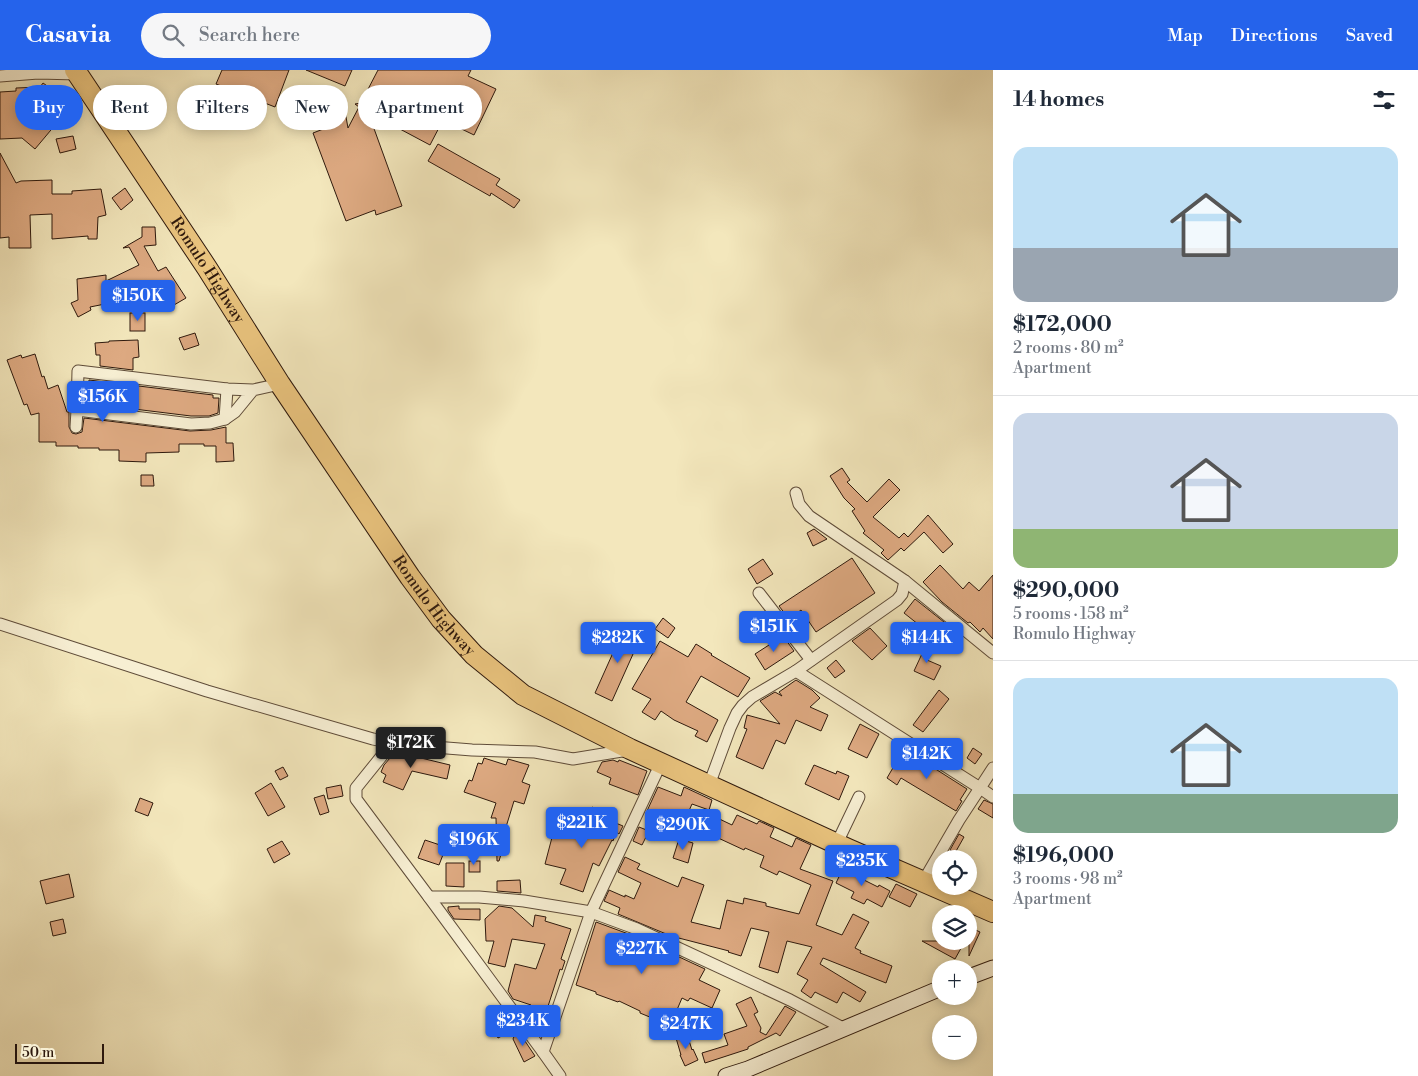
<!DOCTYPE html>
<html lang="en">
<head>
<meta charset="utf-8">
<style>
	:root { --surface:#fff; --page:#f6f6f7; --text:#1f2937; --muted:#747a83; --line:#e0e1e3; --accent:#2563eb }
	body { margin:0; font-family:"Libre Bodoni",serif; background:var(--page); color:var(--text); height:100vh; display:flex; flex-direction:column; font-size:19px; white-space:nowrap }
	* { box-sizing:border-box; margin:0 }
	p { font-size:16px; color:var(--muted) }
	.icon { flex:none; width:28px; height:28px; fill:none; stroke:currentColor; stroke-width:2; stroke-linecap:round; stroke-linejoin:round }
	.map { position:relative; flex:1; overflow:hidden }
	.side { display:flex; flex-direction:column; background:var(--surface); width:425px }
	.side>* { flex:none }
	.top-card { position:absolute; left:15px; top:15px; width:475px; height:45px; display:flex; gap:10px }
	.tools { position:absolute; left:932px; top:780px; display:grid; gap:10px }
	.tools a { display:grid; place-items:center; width:45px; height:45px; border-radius:50%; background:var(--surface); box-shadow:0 2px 12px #0003; font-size:25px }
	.scale { position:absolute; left:15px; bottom:12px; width:89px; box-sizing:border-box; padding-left:5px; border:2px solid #2e190d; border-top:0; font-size:14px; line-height:18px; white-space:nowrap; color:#2e190d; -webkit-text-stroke:4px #f7efd3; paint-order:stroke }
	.price { position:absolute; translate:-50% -42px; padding:0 11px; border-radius:5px; background:var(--accent); color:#fff; font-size:16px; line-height:32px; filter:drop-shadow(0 1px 2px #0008) }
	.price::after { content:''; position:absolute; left:50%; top:30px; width:15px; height:11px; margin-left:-8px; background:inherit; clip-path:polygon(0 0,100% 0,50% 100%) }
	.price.selected { background:#222; color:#fff }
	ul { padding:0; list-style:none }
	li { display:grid; align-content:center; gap:10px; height:265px; padding:0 20px }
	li+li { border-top:1px solid var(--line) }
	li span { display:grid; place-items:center; height:155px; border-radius:15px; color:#555 }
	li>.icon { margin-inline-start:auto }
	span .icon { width:90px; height:90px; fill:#fffc; stroke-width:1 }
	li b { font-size:21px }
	h2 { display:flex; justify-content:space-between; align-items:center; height:60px; padding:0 20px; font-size:21px }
	.tag { padding:0 18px; border-radius:22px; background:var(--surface); box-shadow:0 2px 12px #0003; font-size:18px; line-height:45px }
	.tag.selected { background:var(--accent); color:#fff }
	header { display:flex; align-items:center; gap:30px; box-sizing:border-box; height:70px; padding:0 25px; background:var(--accent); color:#fff }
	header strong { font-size:24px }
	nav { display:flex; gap:28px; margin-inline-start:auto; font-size:18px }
	.search { width:350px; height:45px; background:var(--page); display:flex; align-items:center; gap:12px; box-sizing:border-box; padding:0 18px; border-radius:28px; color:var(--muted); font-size:19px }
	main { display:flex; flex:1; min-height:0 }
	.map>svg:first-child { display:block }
	.building { fill:#deaa82; stroke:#2e190d }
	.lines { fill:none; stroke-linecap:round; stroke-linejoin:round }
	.street-casing { stroke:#5f4c39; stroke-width:13 }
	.secondary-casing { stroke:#2e190d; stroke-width:17 }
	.highway-casing { stroke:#2e190d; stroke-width:22 }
	.street { stroke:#f7efd3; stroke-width:11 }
	.secondary { stroke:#f7efd3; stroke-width:15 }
	.highway { stroke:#eac47e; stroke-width:20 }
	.labels { text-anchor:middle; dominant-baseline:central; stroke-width:4.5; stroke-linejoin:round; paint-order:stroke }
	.street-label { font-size:16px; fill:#2e190d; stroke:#f7efd3 }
</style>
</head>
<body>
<header>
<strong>Casavia</strong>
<div class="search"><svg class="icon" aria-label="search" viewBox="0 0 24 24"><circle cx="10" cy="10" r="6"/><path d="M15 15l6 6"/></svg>Search here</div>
<nav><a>Map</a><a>Directions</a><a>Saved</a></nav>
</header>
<main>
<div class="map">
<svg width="993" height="1006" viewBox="0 0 993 1006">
	<rect width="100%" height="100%" fill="#f3e7bc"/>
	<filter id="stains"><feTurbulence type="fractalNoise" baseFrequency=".004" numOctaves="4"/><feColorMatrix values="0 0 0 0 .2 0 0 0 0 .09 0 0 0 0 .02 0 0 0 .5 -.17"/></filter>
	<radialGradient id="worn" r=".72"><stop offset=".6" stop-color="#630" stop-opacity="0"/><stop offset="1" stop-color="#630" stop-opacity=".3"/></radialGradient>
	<g class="building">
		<path d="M222,0H289L275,37L216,14Z"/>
		<path d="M306,0H352L345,16Z"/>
		<path d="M378,0H471L468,6L496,19L474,65L443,50L430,75L368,42L402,136L376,145L375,140L346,151L313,63L331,56L328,39L344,36L348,58L359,37L355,34L361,33L363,28L365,33L379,30L365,25Z"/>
		<path d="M43,13L53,20L45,31L50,35L48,37L61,48L35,79L22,68L0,69V22L16,21V18L40,17Z"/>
		<path d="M73,66L76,79L60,83L56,69Z"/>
		<path d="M438,74L500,109L496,115L520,130L514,138L491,123L490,126L428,91Z"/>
		<path d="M0,83L16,113L21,111L52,110V124H72V121L101,119L106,145L98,147L97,169H88V166L52,169V144L30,145L31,178H9V167L0,168Z"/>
		<path d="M125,118L133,130L121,140L112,128Z"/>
		<path d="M142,157H155L156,175L144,176L158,201L166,197L186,228L174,235L159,211L128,228L111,234L110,233L90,237L91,240L78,247L71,233L78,230L77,209L106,205V211L139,195L129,177L123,178L142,167Z"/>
		<rect x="130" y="243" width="15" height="18"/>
		<path d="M195,263L199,275L184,280L179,268Z"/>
		<path d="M138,270L139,287L133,288V300L100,296V285H96L95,273L109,272V271Z"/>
		<path d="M35,284L42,307L44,306L48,319L58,315L67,342H69V357L72,363L76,364L82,362L84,348L190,361L211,360L226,357V373H233L234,391L216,392V376H204V374H179V382L146,383V392L119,391V380H99V378H78V376H56V372H39V343L31,345L27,334L24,335L7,290L21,285L22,288Z"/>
		<path d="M89,310L213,325V328H219L218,343L209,346H191L85,333V324H88Z"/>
		<path d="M842,398L850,410L847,412L867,432L889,409L900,420L873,447L899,468L904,463L908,467L928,445L953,474L943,483L924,462L904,481L901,478L888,490L881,483L884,480L863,463L865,461L852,441L855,439L844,428L830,406Z"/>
		<path d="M141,405H153L154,416H141Z"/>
		<path d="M814,459L827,469L813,476L807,463Z"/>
		<path d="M852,488L875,523L816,562L801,540L789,549L779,536Z"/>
		<path d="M763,489L773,504L757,514L748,499Z"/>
		<path d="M940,495L963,519L969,512L979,521L993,505V569L983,558L980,562L970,552L968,553L942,532L923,512Z"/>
		<path d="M915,529L944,552L933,566L904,543Z"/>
		<path d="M663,548L675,558L668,568L655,559Z"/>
		<path d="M625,556L642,564L612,631L595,623Z"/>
		<path d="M870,558L887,576L872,590L852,571Z"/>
		<path d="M783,566L794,581L765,600L755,584Z"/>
		<path d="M660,571L688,587L696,574L712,584L711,585L750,608L738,627L701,606L686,632L718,650L707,672L695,666L698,661L674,650L661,641L655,650L642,642L651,629L632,619Z"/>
		<path d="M927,573L935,580L927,590L941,596L934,610L914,601Z"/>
		<path d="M836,590L845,601L835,608L827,598Z"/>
		<path d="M796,610L812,620L820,628L810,637L828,645L821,661L796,650L785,674L776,670L763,699L736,687L747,659L744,658L747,645L780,654L760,631L775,622L782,626L779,622Z"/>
		<path d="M939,620L949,629L923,662L913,655Z"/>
		<path d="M860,654L879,664L867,688L848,679Z"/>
		<path d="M973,678L982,684L975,694L967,688Z"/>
		<path d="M904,679L967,719L960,730L962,731L956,741L901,708L897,715L887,708Z"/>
		<path d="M399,682H408L421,688L450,695L447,709L412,701L403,720L383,712L386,705L381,702L384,695L390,688L395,686Z"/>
		<path d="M484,688L506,695L508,689L529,695L522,712L530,715L524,734L514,731L506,757L509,758L499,791H497L496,748H491L496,733L464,722L469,710L472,711L478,693L482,694Z"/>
		<path d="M613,690L618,692L619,690L647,701L638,725L609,714L611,708L597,702L602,692Z"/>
		<path d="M814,695L836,704L837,701L849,706L839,730L805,714Z"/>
		<path d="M283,697L288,706L280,710L275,701Z"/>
		<path d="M271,713L285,737L268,746L255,723Z"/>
		<path d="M341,715L343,726L328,729L326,718Z"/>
		<path d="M658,717L681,726L684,717L712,730L709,740L692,734L684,752L666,744L664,749L647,741Z"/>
		<path d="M324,725L329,742L320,745L314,728Z"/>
		<path d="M140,728L153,733L148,746L135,741Z"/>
		<path d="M984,730L993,734V748L978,739Z"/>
		<path d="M592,737L603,742L601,747L623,756L619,764L616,762L613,771L612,770L599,796L593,793L583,822L560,814L566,799L545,794L555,756L581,764Z"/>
		<path d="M709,744L732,755L737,745L757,754L759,751L774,758L770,767L792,777L796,768L811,775L800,799L833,811L816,855L842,865L853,844L869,852L855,878L861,881L860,883L892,896L886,913L823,888L820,894L866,922L860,932L843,922L837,933L815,922L811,928L801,921L808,910L797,904L812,877L787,871L778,903L759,897L769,862L751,858L741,886L728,882L729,881L671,866L618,844L620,838L604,831L609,820L625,827V825L634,829L641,813L618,802L625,787L640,794L637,799L678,817L682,807L704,815L691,852L720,859L727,830L743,834L744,828L766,833V836L799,844L811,815L779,801L777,805L760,797L764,786L745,778L744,780L701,760Z"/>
		<path d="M639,757L649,761L642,775L633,771Z"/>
		<path d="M959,764L964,767L955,783L950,780Z"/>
		<path d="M679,769L693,773L688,793L673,788Z"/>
		<path d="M425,770L446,777L439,795L418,788Z"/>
		<path d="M282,771L290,784L274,793L267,779Z"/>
		<rect x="469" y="791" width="11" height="11"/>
		<path d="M846,792L858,798L854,805L878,817L879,815L890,821L882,837L867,829L864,834L851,828L854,822L836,813Z"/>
		<path d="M446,793H464V817L446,816Z"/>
		<path d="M69,804L74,827L46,834L40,811Z"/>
		<path d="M520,810L521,823L497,821V811Z"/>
		<path d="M896,814L917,824L910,837L889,827Z"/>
		<path d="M459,836V839H480V850L454,849L448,840V837Z"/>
		<path d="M499,836L512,838L533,857L535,845L546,847L545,851L571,859L561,889L565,891L562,900L560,899L542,955L529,951L523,942L524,939L531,935L513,929L508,921L515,894L536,899L545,874L512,869L505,897L488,893L494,871H486L485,849Z"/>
		<path d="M63,849L66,863L53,866L50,852Z"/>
		<path d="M596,852L634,866L705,899L699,910L720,920L712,938L690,928L688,931L682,928L668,961L655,956L657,950L640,943V941L619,931L618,932L596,924V922L576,915Z"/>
		<path d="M969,857L980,862L969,886Z"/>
		<path d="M922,871H965L955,889Z"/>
		<path d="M751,927L758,942L754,944L761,958L760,962L766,965L785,936L796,942L780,966L776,963L748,977V979L705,993L702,983L728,975L724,964L747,956L736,934Z"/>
		<path d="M507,948L513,960L498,968L492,956Z"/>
		<path d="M517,959L535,986L524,992L513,969Z"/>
		<path d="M687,964L692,980L693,979L698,990L685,996L680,985H681L676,968Z"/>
	</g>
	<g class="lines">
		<g class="street-casing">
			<g id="street">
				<path d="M0,6L38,3L77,4"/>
				<path d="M253,320L227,319L78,301L77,340L191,354L210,353L225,349L235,342L253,320L280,314"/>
				<path d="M225,349L227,319"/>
				<path d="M76,357L77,340"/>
				<path d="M796,423L799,434L809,446L905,511L993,583"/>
				<path d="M759,523L811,590"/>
				<path d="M0,554L207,621L373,669L397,674L472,680L535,682L573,689L628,680"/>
				<path d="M796,601L980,718L993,698"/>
				<path d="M397,674L385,682L356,718V729L429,827L543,982"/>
				<path d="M709,715L730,658L737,643L743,635L752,627L796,601L897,530L902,524L905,511"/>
				<path d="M837,773L859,727"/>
				<path d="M923,812L959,750L980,718L993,727"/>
				<path d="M429,827H479L524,831L591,842L637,859L790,930L843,958"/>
				<path d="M560,1006L543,982L591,842L661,693"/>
			</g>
		</g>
		<g class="secondary-casing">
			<g id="secondary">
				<path d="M969,907L993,898"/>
				<path d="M726,1006L748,999L941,918"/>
			</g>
		</g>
		<g class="highway-casing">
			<g id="highway">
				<path id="s1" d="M75,0L207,198L280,314L410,507L441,549L474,585L523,625L630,679L848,779L993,842"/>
			</g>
		</g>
		<use href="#street" class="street"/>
		<use href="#secondary" class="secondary"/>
		<use href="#highway" class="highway"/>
	</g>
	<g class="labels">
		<g class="street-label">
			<text stroke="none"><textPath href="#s1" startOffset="240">Romulo Highway</textPath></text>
			<text stroke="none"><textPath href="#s1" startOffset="645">Romulo Highway</textPath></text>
		</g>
	</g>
	<rect width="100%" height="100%" filter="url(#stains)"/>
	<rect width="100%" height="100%" fill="url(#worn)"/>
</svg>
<div class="tools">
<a><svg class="icon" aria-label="locate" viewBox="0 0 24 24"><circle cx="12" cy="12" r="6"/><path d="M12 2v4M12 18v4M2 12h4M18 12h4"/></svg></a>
<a><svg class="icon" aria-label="layers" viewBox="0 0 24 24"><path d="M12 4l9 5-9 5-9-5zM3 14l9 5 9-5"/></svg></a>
<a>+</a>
<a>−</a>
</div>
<div class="scale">50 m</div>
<b class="price" style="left:138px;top:252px">$150K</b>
<b class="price" style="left:103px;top:353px">$156K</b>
<b class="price" style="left:774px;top:583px">$151K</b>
<b class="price" style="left:618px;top:594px">$282K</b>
<b class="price" style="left:927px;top:594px">$144K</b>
<b class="price selected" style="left:411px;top:699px">$172K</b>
<b class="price" style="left:927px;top:710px">$142K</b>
<b class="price" style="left:582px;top:779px">$221K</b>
<b class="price" style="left:683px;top:781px">$290K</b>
<b class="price" style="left:474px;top:796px">$196K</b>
<b class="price" style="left:862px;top:817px">$235K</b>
<b class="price" style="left:642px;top:905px">$227K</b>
<b class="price" style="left:523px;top:977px">$234K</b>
<b class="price" style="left:686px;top:980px">$247K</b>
<div class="top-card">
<a class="tag selected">Buy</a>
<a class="tag">Rent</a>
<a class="tag">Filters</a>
<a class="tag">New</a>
<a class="tag">Apartment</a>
</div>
</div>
<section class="side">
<h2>14 homes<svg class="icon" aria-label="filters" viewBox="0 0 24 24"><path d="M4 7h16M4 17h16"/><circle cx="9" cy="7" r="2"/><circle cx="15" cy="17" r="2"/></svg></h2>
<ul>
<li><span style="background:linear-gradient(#bfe0f5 65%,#9aa5b1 0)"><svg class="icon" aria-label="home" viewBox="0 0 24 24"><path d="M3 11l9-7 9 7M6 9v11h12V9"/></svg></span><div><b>$172,000</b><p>2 rooms · 80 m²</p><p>Apartment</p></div></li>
<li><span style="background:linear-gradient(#c9d6e8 75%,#8fb573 0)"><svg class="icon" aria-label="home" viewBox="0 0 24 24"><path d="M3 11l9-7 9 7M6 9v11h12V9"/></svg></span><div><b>$290,000</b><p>5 rooms · 158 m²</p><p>Romulo Highway</p></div></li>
<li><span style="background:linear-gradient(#bfe0f5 75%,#7fa58c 0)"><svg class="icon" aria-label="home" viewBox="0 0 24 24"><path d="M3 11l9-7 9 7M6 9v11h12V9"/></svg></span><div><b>$196,000</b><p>3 rooms · 98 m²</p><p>Apartment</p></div></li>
</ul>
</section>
</main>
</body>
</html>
